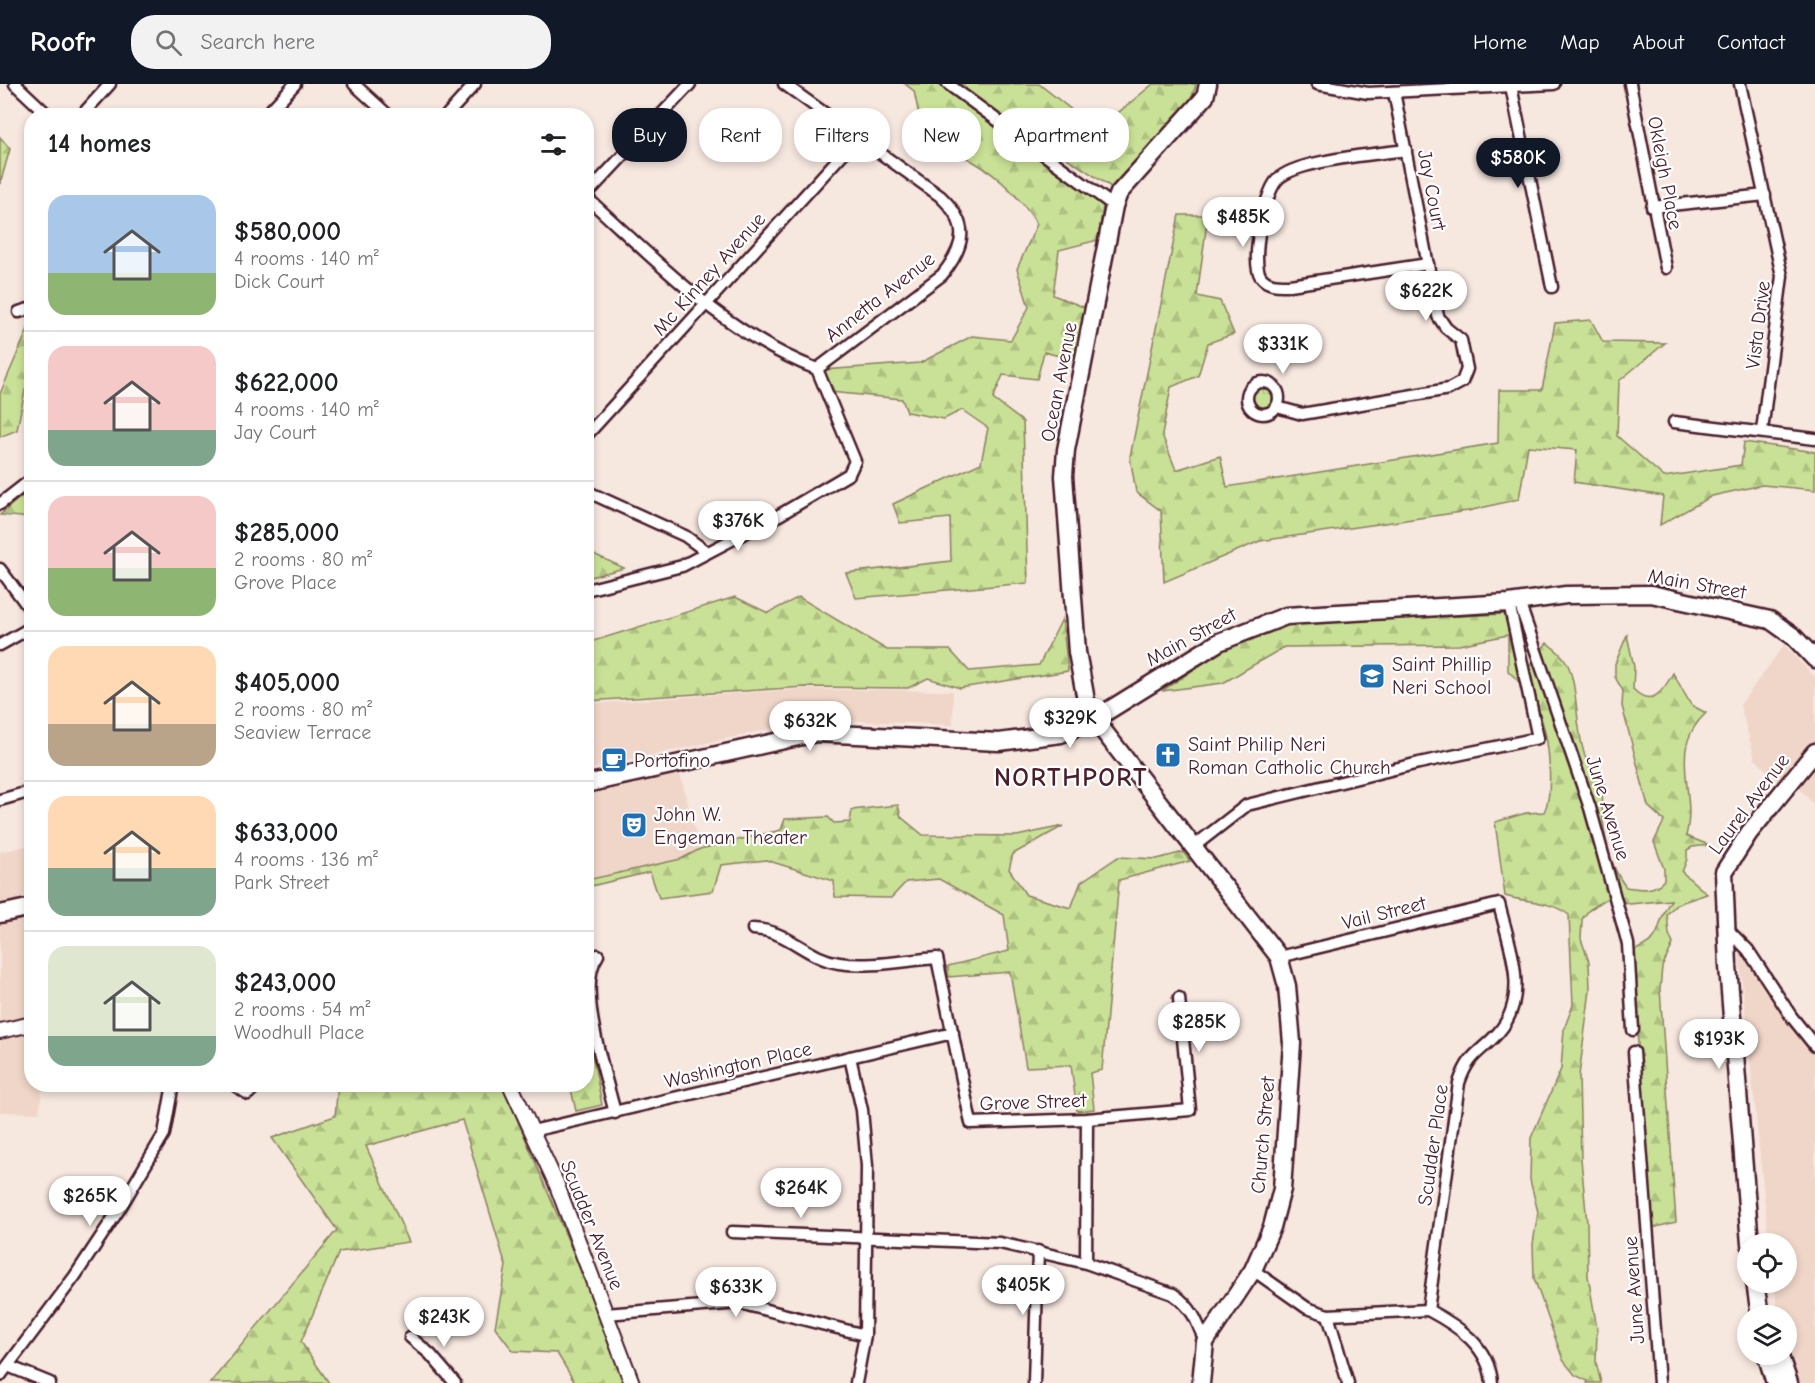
<!DOCTYPE html>
<html lang="en">
<head>
<meta charset="utf-8">
<style>
	:root { --surface:#fff; --page:#f2f2f2; --text:#202124; --muted:#757577; --line:#e0e0e0; --accent:#111827 }
	body { margin:0; font-family:"Comic Neue",sans-serif; background:var(--page); color:var(--text); height:100vh; display:flex; flex-direction:column; font-size:22px; white-space:nowrap }
	* { box-sizing:border-box; margin:0 }
	p { font-size:20px; color:var(--muted) }
	.icon { flex:none; width:33px; height:33px; fill:none; stroke:currentColor; stroke-width:2; stroke-linecap:round; stroke-linejoin:round }
	.map { position:relative; flex:1; overflow:hidden }
	.details { position:absolute; left:24px; top:24px; width:570px; height:984px; display:flex; flex-direction:column; background:var(--surface); border-radius:24px; box-shadow:0 3px 9px #0003 }
	.details>* { flex:none }
	.guide { position:absolute; left:612px; top:24px; width:570px; height:54px; display:flex; gap:12px }
	.fabs { position:absolute; left:1737px; top:1149px; display:grid; gap:12px }
	.fabs a { display:grid; place-items:center; width:60px; height:60px; border-radius:50%; background:var(--surface); box-shadow:0 3px 9px #0003; font-size:30px }
	.price { position:absolute; translate:-50% -51px; padding:0 14px; border-radius:21px; background:#fff; color:#222; font-size:20px; line-height:39px; filter:drop-shadow(0 2px 3px #0008) }
	.price::after { content:''; position:absolute; left:50%; top:36px; width:18px; height:14px; margin-left:-9px; background:inherit; clip-path:polygon(0 0,100% 0,50% 100%) }
	.price.current { background:var(--accent); color:#fff }
	ul { padding:0; list-style:none }
	li { display:flex; align-items:center; gap:18px; height:150px; padding:0 24px }
	li+li { border-top:2px solid var(--line) }
	li span { display:grid; place-items:center; flex:none; width:168px; height:120px; border-radius:18px; color:#555 }
	li>.icon { margin-inline-start:auto }
	span .icon { width:72px; height:72px; fill:#fffc; stroke-width:1 }
	li b { font-size:26px }
	h2 { display:flex; justify-content:space-between; align-items:center; height:72px; padding:0 24px; font-size:26px }
	.chip { padding:0 21px; border-radius:24px; background:var(--surface); box-shadow:0 3px 9px #0003; font-size:21px; line-height:54px }
	.chip.current { background:var(--accent); color:#fff }
	header { display:flex; align-items:center; gap:36px; box-sizing:border-box; height:84px; padding:0 30px; background:var(--accent); color:#fff }
	header strong { font-size:28px }
	nav { display:flex; gap:33px; margin-inline-start:auto; font-size:21px }
	.search { width:420px; height:54px; background:var(--page); display:flex; align-items:center; gap:15px; box-sizing:border-box; padding:0 21px; border-radius:24px; color:var(--muted); font-size:22px }
	.map>svg:first-child { display:block }
	.built { fill:#f0d6c8 }
	.grass { fill:url(#grass-tufts); stroke:#8a8060; stroke-width:1.5 }
	.forest { fill:url(#forest-firs); stroke:#8a8060; stroke-width:1.5 }
	.lines { fill:none; stroke-linecap:round; stroke-linejoin:round }
	.minor-casing { stroke:#4a1f2b; stroke-width:15 }
	.tertiary-casing { stroke:#4a1f2b; stroke-width:18 }
	.secondary-casing { stroke:#4a1f2b; stroke-width:21 }
	.minor { stroke:#fff; stroke-width:10 }
	.tertiary { stroke:#fff; stroke-width:14 }
	.secondary { stroke:#fff; stroke-width:16 }
	.labels { text-anchor:middle; dominant-baseline:central; stroke-width:4.5; stroke-linejoin:round; paint-order:stroke }
	.street-label { font-size:20px; fill:#4a1f2b; stroke:#fff }
	.poi-label { font-size:20px; fill:#4a1f2b; stroke:#fff; text-anchor:start }
	.district-label { font-size:26px; font-weight:bold; letter-spacing:1.5px; fill:#4a1f2b; stroke:#fff }
</style>
</head>
<body>
<header>
<strong>Roofr</strong>
<div class="search"><svg class="icon" aria-label="search" viewBox="0 0 24 24"><circle cx="10" cy="10" r="6"/><path d="M15 15l6 6"/></svg>Search here</div>
<nav><a>Home</a><a>Map</a><a>About</a><a>Contact</a></nav>
</header>
<div class="map">
<svg width="1815" height="1299" viewBox="0 0 1815 1299">
	<defs>
		<pattern id="grass-tufts" width="24" height="20" patternUnits="userSpaceOnUse" patternTransform="scale(1.5)"><rect width="24" height="20" fill="#c9e196"/><path d="M3 7l-1-3M5 7V3M7 7l1-3M15 17l-1-3M17 17v-4M19 17l1-3" fill="none" stroke="#aec181"/></pattern>
		<pattern id="forest-firs" width="22" height="20" patternUnits="userSpaceOnUse" patternTransform="scale(1.5)"><rect width="22" height="20" fill="#c9e196"/><path d="M5 1l3.5 6h-7zM16 11l3.5 6h-7z" fill="#aec181"/></pattern>
	</defs>
	<rect width="100%" height="100%" fill="#f6e7df"/>
	<filter id="ink" filterUnits="userSpaceOnUse"><feTurbulence type="fractalNoise" baseFrequency=".0167" numOctaves="2"/><feDisplacementMap in="SourceGraphic" scale="12" xChannelSelector="R" yChannelSelector="G"/><feConvolveMatrix kernelMatrix="1 2 1 2 8 2 1 2 1" color-interpolation-filters="sRGB"/></filter>
	<g filter="url(#ink)">
		<g class="built">
			<path d="M1784,561L1815,593V722L1791,695L1783,703L1755,675L1740,621Z"/>
			<path d="M801,605L953,607V641L814,635L587,686V620Z"/>
			<path d="M680,690L700,765L681,775L587,796L586,711Z"/>
			<path d="M31,761V812L0,819V768Z"/>
			<path d="M31,833V931L0,937V841Z"/>
			<path d="M1739,868L1815,954V1299H1798L1787,1261L1786,1232L1778,1231L1774,1199L1786,1198V1160L1769,1159Z"/>
			<path d="M31,949L32,1000L43,1001L39,1029L0,1028V957Z"/>
		</g>
		<circle class="grass" cx="1264" cy="313" r="14"/>
		<g class="forest">
			<path d="M905,0H937L1103,122L1098,156L1059,166L1053,211L1086,224L1075,276L1044,268L1037,295L1003,291L993,315L1023,338L1028,499L856,514L846,489L951,477L950,434L900,439L893,420L981,379L988,344L962,326L944,335L907,328L902,315L830,308L823,286L920,279L972,252L1011,256L1029,223L1017,185L1037,140C1004,89 975,78 923,50L914,7Z"/>
			<path d="M954,0H1039L1097,46L1153,0H1196L1192,15L1111,103Z"/>
			<path d="M0,53L10,65L0,100Z"/>
			<path d="M1179,131H1208L1197,212L1220,217L1234,250L1208,259L1198,292L1171,303L1162,351L1176,386L1220,372L1227,403L1498,359L1499,306H1542L1555,239L1591,236L1603,258L1665,259L1619,297L1617,352L1664,393L1741,381L1744,358L1815,368V406L1762,401L1712,412L1660,441L1663,412L1574,398L1577,366L1528,362L1519,415L1468,427L1260,457L1164,498L1161,427L1136,408L1130,373Z"/>
			<path d="M31,238V301L25,306L17,346L0,353V310Z"/>
			<path d="M31,404V434L0,431Z"/>
			<path d="M586,467H587L624,484L587,494Z"/>
			<path d="M735,513L768,529L799,513L887,566H950L969,587L1039,581L1062,535L1068,587L960,604L928,594L908,604L805,603L587,617V559Z"/>
			<path d="M1506,530L1514,559L1529,590L1532,576L1547,559C1555,565 1563,571 1567,579C1583,611 1570,677 1604,698C1599,730 1605,777 1626,803C1640,805 1654,808 1664,796V785L1654,758L1664,737L1648,722L1622,622L1623,607L1615,593V580L1627,551L1634,583L1633,605C1652,625 1664,606 1673,589L1691,621L1706,629C1666,666 1698,706 1686,752L1709,761L1692,763L1687,766V775L1682,788L1707,810L1677,820L1667,830L1669,850L1673,860L1662,883L1660,905L1676,1138L1652,1144L1631,868C1669,852 1651,846 1671,816L1630,820L1609,813L1589,826L1582,835L1581,855L1589,878L1590,906L1579,992L1581,1075L1587,1139L1588,1192L1597,1245L1596,1278L1601,1299H1587L1588,1297L1575,1291L1563,1276L1534,1194L1533,1160L1538,1128L1530,1096L1531,1054L1561,985L1564,945L1573,921L1569,831C1549,816 1528,819 1505,812L1495,738L1526,729L1544,728C1554,709 1549,657 1542,637C1536,619 1522,599 1508,587V551L1459,561L1284,563L1223,599L1162,607L1235,558L1286,540Z"/>
			<path d="M898,721L901,733L923,751L1017,752L1063,742L1013,770L1009,785L1026,811L1071,824L1081,798L1118,773L1157,775L1183,768L1190,777L1119,796L1102,986L1090,989L1094,1025L1077,1027L1071,981L1026,983L1010,888L948,893V882L1009,867L1004,831L939,795L906,798L891,814L835,813L834,797L766,776L721,781L713,807L659,814L650,788L587,803V796L681,775L700,765L781,746L785,735L828,733L834,739L850,738L852,726Z"/>
			<path d="M587,942L602,1021L576,1027L570,1001L586,1000Z"/>
			<path d="M338,1001H503L600,1233L625,1299H575L557,1269L513,1267L495,1243L506,1182L462,1036L366,1062L409,1158L339,1168L301,1258L329,1299H210L337,1146L272,1054L335,1032Z"/>
		</g>
		<g class="lines">
			<g class="minor-casing">
				<g id="minor">
					<path d="M15,0L49,32"/>
					<path d="M354,0L389,32"/>
					<path d="M784,0L940,112C970,140 966,161 942,191L817,285"/>
					<path d="M948,0L1114,122"/>
					<path d="M1317,0L1368,9L1554,0"/>
					<path d="M1630,0L1666,184"/>
					<path d="M1740,0L1782,192L1762,347"/>
					<path d="M1511,2L1552,203"/>
					<path d="M81,32L110,0"/>
					<path d="M265,32L295,0"/>
					<path d="M446,32L475,0"/>
					<path d="M1406,66C1378,70 1294,76 1277,96C1264,110 1250,178 1261,193C1268,202 1280,201 1290,201L1428,180"/>
					<path d="M586,111L690,0"/>
					<path d="M586,113C658,178 725,250 817,285L855,377L849,390L781,430L682,482L586,506"/>
					<path d="M1652,123L1765,111"/>
					<path d="M19,228L32,224"/>
					<circle cx="1263" cy="314" r="16"/>
					<path d="M1277,323L1302,330L1449,305L1462,298L1467,285L1461,256L1446,244L1438,232L1394,8"/>
					<path d="M1674,338L1815,355"/>
					<path d="M586,352L858,53"/>
					<path d="M586,407L685,452L707,468"/>
					<path d="M0,420L32,395"/>
					<path d="M0,485L32,528"/>
					<path d="M1519,518L1590,724L1628,860L1633,946"/>
					<path d="M0,561L32,543"/>
					<path d="M0,716L32,707"/>
					<path d="M1193,763L1247,721L1419,679L1538,654L1509,519"/>
					<path d="M1726,844L1748,866L1791,932L1815,962"/>
					<path d="M753,845C788,846 806,874 839,879C870,884 906,876 937,874L971,1039L1087,1035L1190,1026L1179,914"/>
					<path d="M598,871C575,903 606,991 615,1029"/>
					<path d="M1279,873L1499,820C1509,862 1531,912 1498,949C1479,970 1469,969 1459,999L1428,1226"/>
					<path d="M1634,968L1659,1299"/>
					<path d="M850,973L862,1026L867,1082L865,1251L856,1299"/>
					<path d="M233,1000L248,1010L258,1000"/>
					<path d="M532,1047L953,949"/>
					<path d="M732,1148L1000,1159L1086,1179L1173,1210C1192,1223 1197,1237 1205,1258"/>
					<path d="M1086,1179L1087,1035"/>
					<path d="M1253,1186L1307,1224L1328,1231L1428,1226"/>
					<path d="M1428,1226C1458,1242 1489,1262 1492,1299"/>
					<path d="M606,1230L739,1219L865,1251"/>
					<path d="M1328,1231L1348,1299"/>
					<path d="M410,1253L430,1270L455,1299"/>
					<path d="M8,1282L50,1299"/>
					<path d="M0,1292L75,1192L120,1124L164,1050L173,1000"/>
					<path d="M1034,1299L1038,1167"/>
				</g>
			</g>
			<g class="tertiary-casing">
				<g id="tertiary">
					<path d="M0,947L32,940"/>
					<path d="M510,1000L556,1099L632,1299"/>
				</g>
			</g>
			<g class="secondary-casing">
				<g id="secondary">
					<path d="M586,700L816,649L999,658L1061,650L1093,636L1219,558L1286,532L1509,519L1566,511L1651,510L1770,536L1794,553L1815,575"/>
					<path d="M0,830L32,823"/>
					<path d="M1750,1160L1728,882L1724,788L1749,749L1815,668"/>
					<path d="M1755,1198L1760,1232"/>
					<path d="M1766,1270L1775,1299"/>
					<path d="M1779,1270L1789,1299"/>
					<path d="M1201,1299L1205,1258L1253,1186L1272,1143L1282,1105L1292,959L1287,902L1279,873L1088,627L1077,568L1064,392L1066,366L1114,122L1119,109L1205,13L1208,0"/>
				</g>
			</g>
			<use href="#minor" class="minor"/>
			<use href="#tertiary" class="tertiary"/>
			<use href="#secondary" class="secondary"/>
		</g>
	</g>
	<defs>
		<g id="school-square" transform="scale(1.35)"><rect x="-9" y="-9" width="18" height="18" rx="4" fill="#1f6fb2" stroke="#fff"/><path d="M0-5L7-2L0 1L-7-2ZM-4 1L0 2.5L4 1V4Q0 6-4 4Z" fill="#fff"/></g>
		<g id="church-square" transform="scale(1.35)"><rect x="-9" y="-9" width="18" height="18" rx="4" fill="#1f6fb2" stroke="#fff"/><path d="M-1.2-6h2.4v3.5h3.3v2.4h-3.3V6h-2.4V-.1h-3.3v-2.4h3.3Z" fill="#fff"/></g>
		<g id="cafe-square" transform="scale(1.35)"><rect x="-9" y="-9" width="18" height="18" rx="4" fill="#1f6fb2" stroke="#fff"/><path d="M-5.5-4.5H6V0H3Q3 3.5 0 3.5H-2.5Q-5.5 3.5-5.5 0ZM3-3.2v2h1.7v-2ZM-6 4.5H4V6H-6Z" fill="#fff"/></g>
		<g id="theatre-square" transform="scale(1.35)"><rect x="-9" y="-9" width="18" height="18" rx="4" fill="#1f6fb2" stroke="#fff"/><path d="M-5-5.5Q0-4 5-5.5V0Q5 5 0 6Q-5 5-5 0ZM-3.3-2.5H-1v1.5H-3.3ZM1-2.5H3.3v1.5H1ZM-2.8 1Q0 5.5 2.8 1Z" fill="#fff"/></g>
	</defs>
	<g fill-rule="evenodd">
		<use href="#school-square" x="1372" y="592"/>
		<use href="#church-square" x="1168" y="671"/>
		<use href="#cafe-square" x="614" y="676"/>
		<use href="#theatre-square" x="634" y="741"/>
	</g>
	<g class="labels">
		<g class="street-label">
			<text transform="translate(1665 89) rotate(79)">Okleigh Place</text>
			<text transform="translate(1432 106) rotate(79)">Jay Court</text>
			<text transform="translate(709 190) rotate(-48)">Mc Kinney Avenue</text>
			<text transform="translate(880 213) rotate(-38)">Annetta Avenue</text>
			<text transform="translate(1758 241) rotate(-83)">Vista Drive</text>
			<text transform="translate(1059 298) rotate(-79)">Ocean Avenue</text>
			<text transform="translate(1697 500) rotate(10)">Main Street</text>
			<text transform="translate(1191 553) rotate(-29)">Main Street</text>
			<text transform="translate(1749 720) rotate(-53)">Laurel Avenue</text>
			<text transform="translate(1608 724) rotate(73)">June Avenue</text>
			<text transform="translate(1384 829) rotate(-14)">Vail Street</text>
			<text transform="translate(738 981) rotate(-13)">Washington Place</text>
			<text transform="translate(1033 1018) rotate(-2)">Grove Street</text>
			<text transform="translate(1263 1051) rotate(-85)">Church Street</text>
			<text transform="translate(1433 1061) rotate(-82)">Scudder Place</text>
			<text transform="translate(592 1141) rotate(68)">Scudder Avenue</text>
			<text transform="translate(1634 1206) rotate(-94)">June Avenue</text>
		</g>
		<g class="poi-label">
			<text x="1392" y="580">Saint Phillip<tspan x="1392" dy="23">Neri School</tspan></text>
			<text x="1188" y="660">Saint Philip Neri<tspan x="1188" dy="23">Roman Catholic Church</tspan></text>
			<text x="634" y="676">Portofino</text>
			<text x="654" y="730">John W.<tspan x="654" dy="23">Engeman Theater</tspan></text>
		</g>
		<g class="district-label">
			<text x="1071" y="694">NORTHPORT</text>
		</g>
	</g>
</svg>
<div class="fabs">
<a><svg class="icon" aria-label="locate" viewBox="0 0 24 24"><circle cx="12" cy="12" r="6"/><path d="M12 2v4M12 18v4M2 12h4M18 12h4"/></svg></a>
<a><svg class="icon" aria-label="layers" viewBox="0 0 24 24"><path d="M12 4l9 5-9 5-9-5zM3 14l9 5 9-5"/></svg></a>
</div>
<b class="price current" style="left:1518px;top:105px">$580K</b>
<b class="price" style="left:1243px;top:164px">$485K</b>
<b class="price" style="left:1426px;top:238px">$622K</b>
<b class="price" style="left:1283px;top:291px">$331K</b>
<b class="price" style="left:738px;top:468px">$376K</b>
<b class="price" style="left:1070px;top:665px">$329K</b>
<b class="price" style="left:810px;top:668px">$632K</b>
<b class="price" style="left:1199px;top:969px">$285K</b>
<b class="price" style="left:1719px;top:986px">$193K</b>
<b class="price" style="left:801px;top:1135px">$264K</b>
<b class="price" style="left:90px;top:1143px">$265K</b>
<b class="price" style="left:1023px;top:1232px">$405K</b>
<b class="price" style="left:736px;top:1234px">$633K</b>
<b class="price" style="left:444px;top:1264px">$243K</b>
<div class="guide">
<a class="chip current">Buy</a>
<a class="chip">Rent</a>
<a class="chip">Filters</a>
<a class="chip">New</a>
<a class="chip">Apartment</a>
</div>
<section class="details">
<h2>14 homes<svg class="icon" aria-label="filters" viewBox="0 0 24 24"><path d="M4 7h16M4 17h16"/><circle cx="9" cy="7" r="2"/><circle cx="15" cy="17" r="2"/></svg></h2>
<ul>
<li><span style="background:linear-gradient(#a9c7e8 65%,#8fb573 0)"><svg class="icon" aria-label="home" viewBox="0 0 24 24"><path d="M3 11l9-7 9 7M6 9v11h12V9"/></svg></span><div><b>$580,000</b><p>4 rooms · 140 m²</p><p>Dick Court</p></div></li>
<li><span style="background:linear-gradient(#f6c9c9 70%,#7fa58c 0)"><svg class="icon" aria-label="home" viewBox="0 0 24 24"><path d="M3 11l9-7 9 7M6 9v11h12V9"/></svg></span><div><b>$622,000</b><p>4 rooms · 140 m²</p><p>Jay Court</p></div></li>
<li><span style="background:linear-gradient(#f6c9c9 60%,#8fb573 0)"><svg class="icon" aria-label="home" viewBox="0 0 24 24"><path d="M3 11l9-7 9 7M6 9v11h12V9"/></svg></span><div><b>$285,000</b><p>2 rooms · 80 m²</p><p>Grove Place</p></div></li>
<li><span style="background:linear-gradient(#ffd9b3 65%,#b9a48a 0)"><svg class="icon" aria-label="home" viewBox="0 0 24 24"><path d="M3 11l9-7 9 7M6 9v11h12V9"/></svg></span><div><b>$405,000</b><p>2 rooms · 80 m²</p><p>Seaview Terrace</p></div></li>
<li><span style="background:linear-gradient(#ffd9b3 60%,#7fa58c 0)"><svg class="icon" aria-label="home" viewBox="0 0 24 24"><path d="M3 11l9-7 9 7M6 9v11h12V9"/></svg></span><div><b>$633,000</b><p>4 rooms · 136 m²</p><p>Park Street</p></div></li>
<li><span style="background:linear-gradient(#dfe7d0 75%,#7fa58c 0)"><svg class="icon" aria-label="home" viewBox="0 0 24 24"><path d="M3 11l9-7 9 7M6 9v11h12V9"/></svg></span><div><b>$243,000</b><p>2 rooms · 54 m²</p><p>Woodhull Place</p></div></li>
</ul>
</section>
</div>
</body>
</html>
